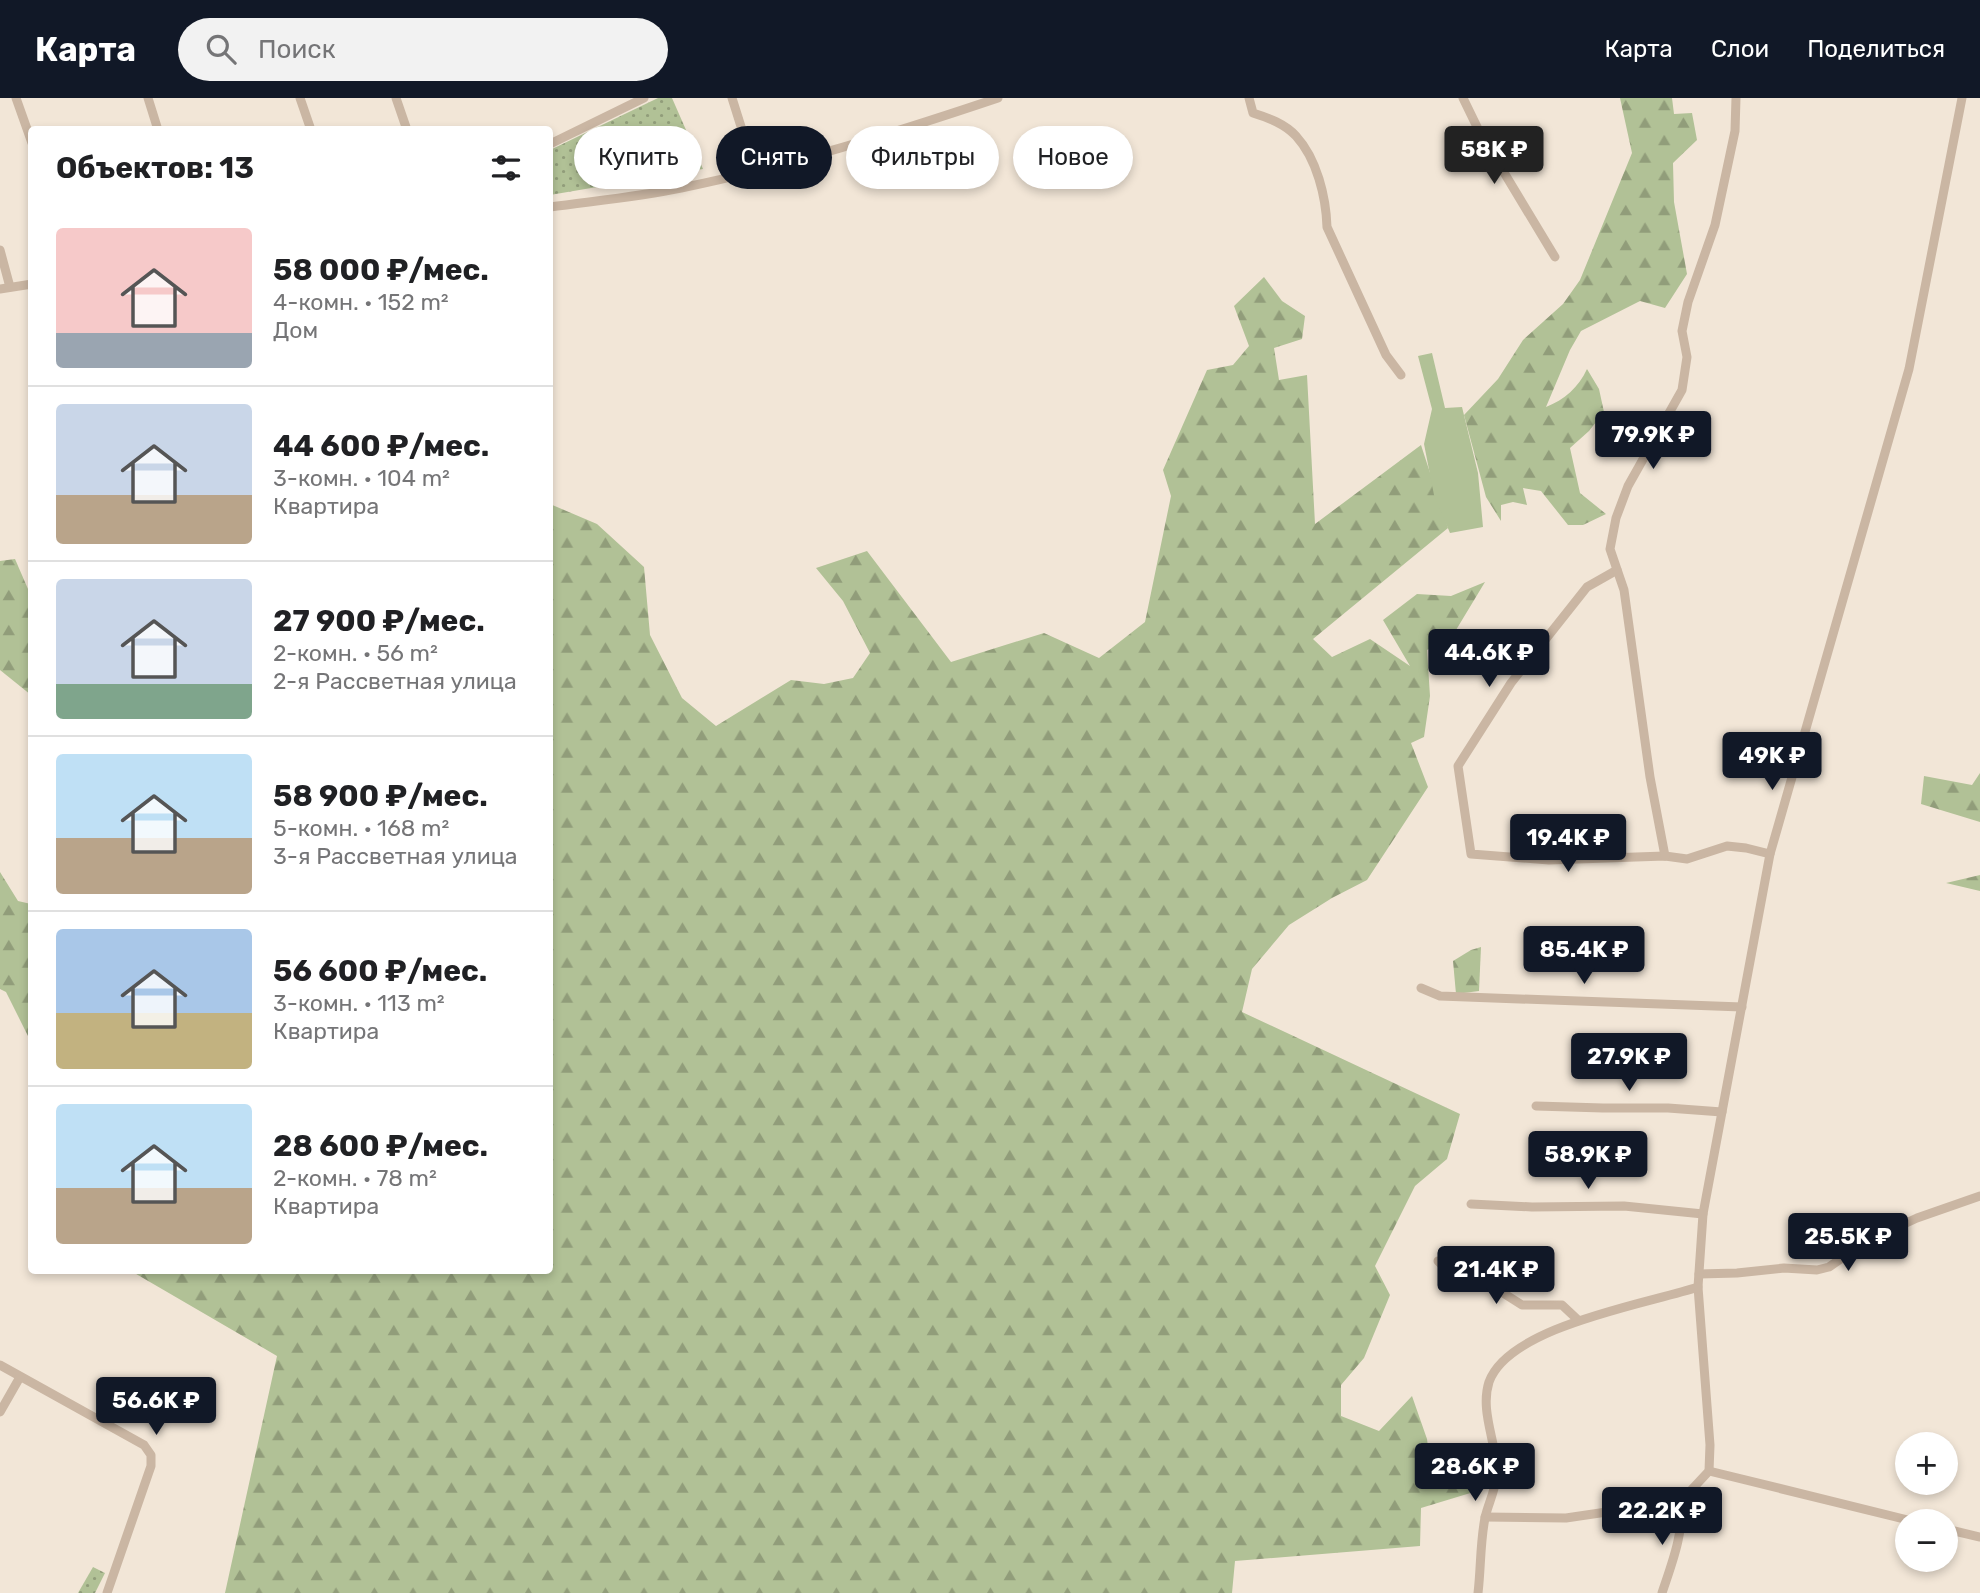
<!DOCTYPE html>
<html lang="ru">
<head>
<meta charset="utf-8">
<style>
	:root { --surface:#fff; --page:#f2f2f2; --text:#202124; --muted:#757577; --line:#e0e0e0; --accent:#111827 }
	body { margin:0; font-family:Rubik,sans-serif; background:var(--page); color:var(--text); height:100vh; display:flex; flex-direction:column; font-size:26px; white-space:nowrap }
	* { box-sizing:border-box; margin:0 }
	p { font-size:23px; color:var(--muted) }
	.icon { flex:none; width:38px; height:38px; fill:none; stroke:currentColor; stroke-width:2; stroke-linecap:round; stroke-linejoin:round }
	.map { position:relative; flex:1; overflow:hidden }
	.drawer { position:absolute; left:28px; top:28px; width:525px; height:1148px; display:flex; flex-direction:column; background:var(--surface); border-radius:7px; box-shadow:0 4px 10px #0003 }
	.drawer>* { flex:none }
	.hud { position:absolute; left:574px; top:28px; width:665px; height:63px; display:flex; gap:14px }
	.tools { position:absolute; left:1895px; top:1334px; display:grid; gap:14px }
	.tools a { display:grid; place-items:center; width:63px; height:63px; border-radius:50%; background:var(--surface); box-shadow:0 4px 10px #0003; font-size:35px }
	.price { position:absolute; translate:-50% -60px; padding:0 16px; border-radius:7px; background:var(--accent); color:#fff; font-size:23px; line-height:46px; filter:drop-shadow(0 2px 4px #0008) }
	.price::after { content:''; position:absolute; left:50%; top:42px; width:21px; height:16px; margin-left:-10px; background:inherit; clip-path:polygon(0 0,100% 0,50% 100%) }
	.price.current { background:#222; color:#fff }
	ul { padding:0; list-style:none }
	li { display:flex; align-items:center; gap:21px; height:175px; padding:0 28px }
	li+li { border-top:2px solid var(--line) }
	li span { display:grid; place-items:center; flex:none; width:196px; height:140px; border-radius:7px; color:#555 }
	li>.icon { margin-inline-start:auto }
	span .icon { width:84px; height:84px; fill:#fffc; stroke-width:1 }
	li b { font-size:30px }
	h2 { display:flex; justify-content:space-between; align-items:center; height:84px; padding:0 28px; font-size:30px }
	.chip { padding:0 24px; border-radius:32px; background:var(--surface); box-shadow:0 4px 10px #0003; font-size:24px; line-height:63px }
	.chip.current { background:var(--accent); color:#fff }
	header { display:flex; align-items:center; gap:42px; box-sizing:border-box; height:98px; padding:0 35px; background:var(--accent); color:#fff }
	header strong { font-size:33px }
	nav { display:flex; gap:38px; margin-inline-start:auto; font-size:24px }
	.search { width:490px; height:63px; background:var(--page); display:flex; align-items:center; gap:18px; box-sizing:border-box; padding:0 24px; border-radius:38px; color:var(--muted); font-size:26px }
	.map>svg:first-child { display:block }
	.forest { fill:url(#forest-firs) }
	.park { fill:url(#park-dots) }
	.garden { fill:#b1c196 }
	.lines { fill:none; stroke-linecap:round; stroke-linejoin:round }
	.minor { stroke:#cab6a3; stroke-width:9 }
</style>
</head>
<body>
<header>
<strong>Карта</strong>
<div class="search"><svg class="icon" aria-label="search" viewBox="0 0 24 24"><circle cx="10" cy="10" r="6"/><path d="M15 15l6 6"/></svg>Поиск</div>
<nav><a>Карта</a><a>Слои</a><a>Поделиться</a></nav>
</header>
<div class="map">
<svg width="1980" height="1495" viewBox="0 0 1980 1495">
	<defs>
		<pattern id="forest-firs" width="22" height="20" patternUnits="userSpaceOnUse" patternTransform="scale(1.75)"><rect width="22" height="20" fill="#b1c196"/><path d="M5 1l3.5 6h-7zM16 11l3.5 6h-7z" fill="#919d7a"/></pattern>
		<pattern id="park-dots" width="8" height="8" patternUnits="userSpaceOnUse" patternTransform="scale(1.75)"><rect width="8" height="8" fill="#b1c196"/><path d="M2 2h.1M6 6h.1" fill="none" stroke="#919d7a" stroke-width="1.8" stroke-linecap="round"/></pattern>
	</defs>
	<rect width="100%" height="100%" fill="#f2e6d7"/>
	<g class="forest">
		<path d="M1620,0H1672L1674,16L1692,15L1697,42L1673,65L1674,104L1687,176L1665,210L1640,203L1581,233L1570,252L1546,309C1564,302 1579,289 1587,271L1599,291L1604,314L1589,333L1570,350L1580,395L1606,416L1583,427H1568L1541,393L1523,390L1527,407L1513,404L1501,407V423L1486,399L1464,317L1498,281L1523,242L1563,206L1580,182L1632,55Z"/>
		<path d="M1264,179L1282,203L1305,218L1302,241L1274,250L1279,282L1307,277L1315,426L1421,347L1448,430L1313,541L1332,559L1370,541L1410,568L1383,522L1417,496L1451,498L1485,484L1456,532L1427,552L1430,598L1424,639L1411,645L1428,689L1367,782L1332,800L1289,827L1252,871L1242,914L1460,1016L1447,1061L1415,1088L1375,1168L1390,1197L1364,1260L1341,1287V1318L1379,1333L1412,1298L1427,1341L1430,1364L1470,1358L1477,1393L1421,1410L1420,1448L1235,1463L1232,1495H225L277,1258L131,1173L550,1172V406L597,426L644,469L650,537L682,600L716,628L791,582L824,586L853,580L870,555L843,503L816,470L867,453L951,564L1044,535L1099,560L1145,524L1171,398L1163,372L1207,272L1233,267L1249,248L1234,208Z"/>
		<path d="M15,461L31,498V597L0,572V463Z"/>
		<path d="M1980,675V724L1921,706L1924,678L1972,687Z"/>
		<path d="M0,774L18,803L31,806V944L6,894L0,891Z"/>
		<path d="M1980,777V793L1946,785Z"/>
		<path d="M1481,849L1479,893L1456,896L1453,863L1471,852Z"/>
	</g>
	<g class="park">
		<path d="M658,0H672L703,71L550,97V52Z"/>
		<path d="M93,1469L105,1475L95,1495H78Z"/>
	</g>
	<path class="garden" d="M1432,255L1445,310L1462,309L1478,375L1483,429L1450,435L1434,397L1424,346L1432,311L1418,258Z"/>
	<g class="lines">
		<g class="minor">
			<path d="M16,0L32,45"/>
			<path d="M148,0L158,32"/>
			<path d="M300,0L311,32"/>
			<path d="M396,0L407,32"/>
			<path d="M732,0L755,73"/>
			<path d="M1249,0L1253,15C1269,20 1285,26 1296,38C1317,61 1326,99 1327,129L1386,257L1401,277"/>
			<path d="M1463,0L1479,33L1555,159"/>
			<path d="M550,46L644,0"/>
			<path d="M550,109C593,103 638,99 681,90C788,68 894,35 998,0"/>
			<path d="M0,152L10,189"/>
			<path d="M0,191L32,186"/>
			<path d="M1617,472L1587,489L1511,585L1458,668L1471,756L1549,762L1665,758L1687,761L1727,748L1746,750L1770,756"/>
			<path d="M1665,758L1650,679L1624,492L1610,451L1616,420L1628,388L1682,292L1687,259L1682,233L1688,204L1715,127L1735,33L1736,0"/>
			<path d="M1421,890L1440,898L1742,909"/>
			<path d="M1536,1008L1603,1010H1668L1722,1014"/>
			<path d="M1471,1106L1532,1109L1624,1108L1703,1116"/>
			<path d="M1438,1163L1444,1169L1470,1174L1522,1207H1562L1578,1222"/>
			<path d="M1699,1176L1737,1175L1784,1170L1817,1172L1829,1169L1865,1144L1917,1120L1980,1098"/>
			<path d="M0,1267L144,1347L151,1357V1368L107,1495"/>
			<path d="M0,1314L20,1279"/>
			<path d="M1709,1373L1912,1423"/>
			<path d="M1485,1419L1566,1420L1681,1403L1709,1373L1710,1347L1698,1189L1703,1116L1770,756L1909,271L1962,0"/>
			<path d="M1946,1431L1980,1439"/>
			<path d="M1478,1495C1481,1470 1480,1445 1485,1420C1488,1406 1495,1394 1496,1379C1499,1348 1479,1315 1489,1284C1509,1228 1647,1206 1698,1189"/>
			<path d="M1662,1495C1672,1465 1684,1435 1681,1403"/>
		</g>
	</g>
</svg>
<div class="tools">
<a>+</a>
<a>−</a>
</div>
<b class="price current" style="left:1494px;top:88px">58K ₽</b>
<b class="price" style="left:1653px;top:373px">79.9K ₽</b>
<b class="price" style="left:1489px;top:591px">44.6K ₽</b>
<b class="price" style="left:1772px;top:694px">49K ₽</b>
<b class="price" style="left:1568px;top:776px">19.4K ₽</b>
<b class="price" style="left:1584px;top:888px">85.4K ₽</b>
<b class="price" style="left:1629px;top:995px">27.9K ₽</b>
<b class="price" style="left:1588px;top:1093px">58.9K ₽</b>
<b class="price" style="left:1848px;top:1175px">25.5K ₽</b>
<b class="price" style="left:1496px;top:1208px">21.4K ₽</b>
<b class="price" style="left:156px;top:1339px">56.6K ₽</b>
<b class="price" style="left:1475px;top:1405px">28.6K ₽</b>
<b class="price" style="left:1662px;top:1449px">22.2K ₽</b>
<div class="hud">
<a class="chip">Купить</a>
<a class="chip current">Снять</a>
<a class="chip">Фильтры</a>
<a class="chip">Новое</a>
</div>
<section class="drawer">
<h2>Объектов: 13<svg class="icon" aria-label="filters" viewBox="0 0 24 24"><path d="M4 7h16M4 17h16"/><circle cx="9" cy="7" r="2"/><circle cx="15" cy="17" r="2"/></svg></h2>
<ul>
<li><span style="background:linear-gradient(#f6c9c9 75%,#9aa5b1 0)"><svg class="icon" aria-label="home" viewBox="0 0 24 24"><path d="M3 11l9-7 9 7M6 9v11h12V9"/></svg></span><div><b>58 000 ₽/мес.</b><p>4-комн. · 152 m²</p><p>Дом</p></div></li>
<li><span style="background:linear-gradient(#c9d6e8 65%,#b9a48a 0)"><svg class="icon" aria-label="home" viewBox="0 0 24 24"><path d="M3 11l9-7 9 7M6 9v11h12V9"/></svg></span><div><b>44 600 ₽/мес.</b><p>3-комн. · 104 m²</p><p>Квартира</p></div></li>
<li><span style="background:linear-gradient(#c9d6e8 75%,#7fa58c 0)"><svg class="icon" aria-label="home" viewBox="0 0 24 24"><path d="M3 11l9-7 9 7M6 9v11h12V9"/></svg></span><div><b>27 900 ₽/мес.</b><p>2-комн. · 56 m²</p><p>2-я Рассветная улица</p></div></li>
<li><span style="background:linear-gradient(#bfe0f5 60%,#b9a48a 0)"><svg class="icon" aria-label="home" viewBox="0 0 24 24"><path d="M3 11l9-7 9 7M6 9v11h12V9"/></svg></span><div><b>58 900 ₽/мес.</b><p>5-комн. · 168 m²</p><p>3-я Рассветная улица</p></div></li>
<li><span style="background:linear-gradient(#a9c7e8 60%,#c2b280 0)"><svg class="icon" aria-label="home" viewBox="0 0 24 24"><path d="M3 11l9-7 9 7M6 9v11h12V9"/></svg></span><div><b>56 600 ₽/мес.</b><p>3-комн. · 113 m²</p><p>Квартира</p></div></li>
<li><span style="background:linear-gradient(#bfe0f5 60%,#b9a48a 0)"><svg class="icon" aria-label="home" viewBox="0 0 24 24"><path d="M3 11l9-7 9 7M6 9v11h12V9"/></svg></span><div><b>28 600 ₽/мес.</b><p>2-комн. · 78 m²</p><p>Квартира</p></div></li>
</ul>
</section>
</div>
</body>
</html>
